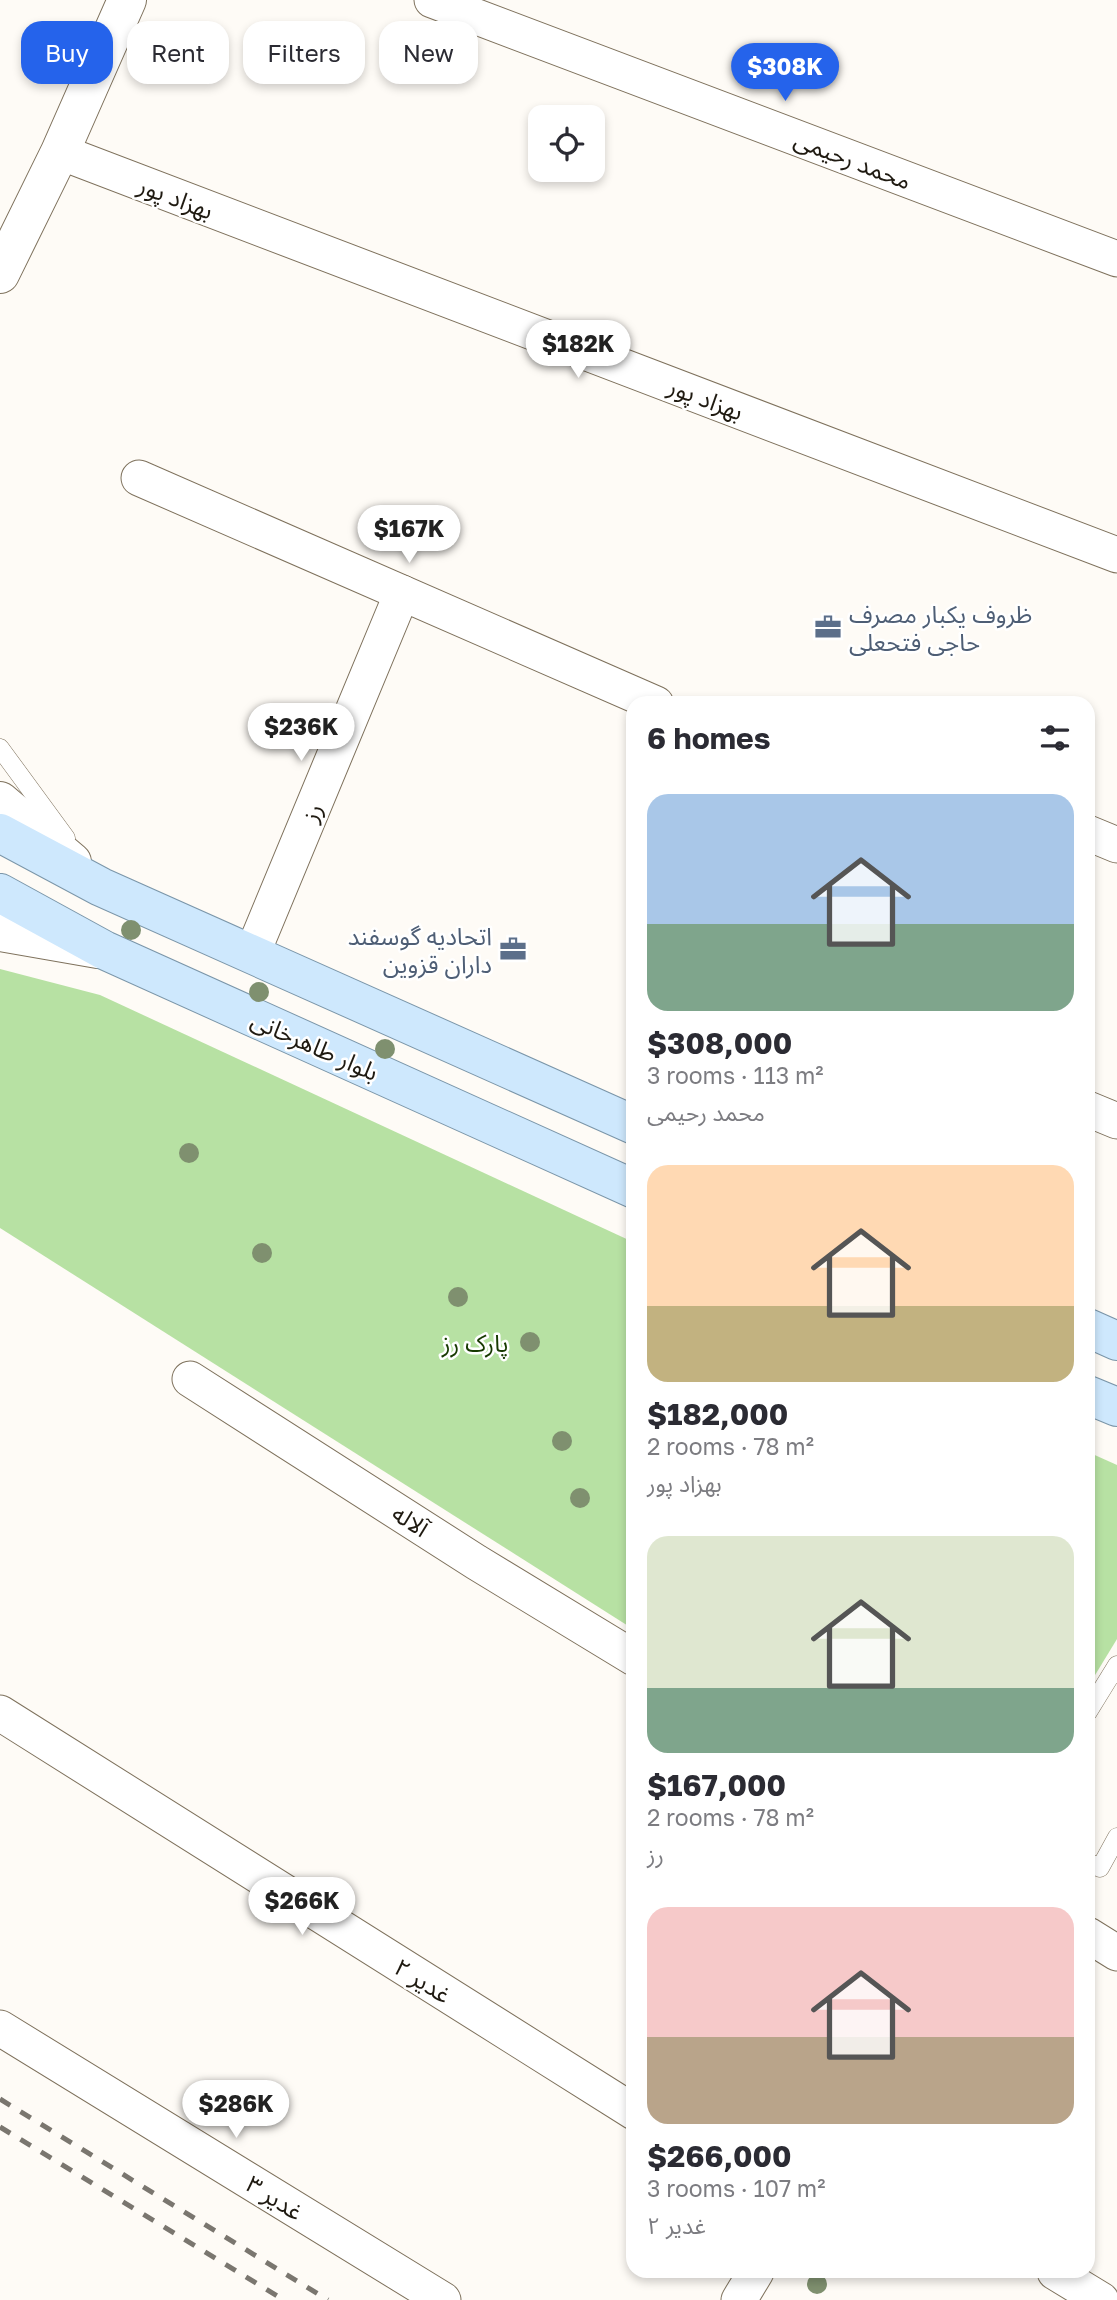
<!DOCTYPE html>
<html lang="en">
<head>
<meta charset="utf-8">
<style>
	:root { --surface:#fff; --page:#f2f2f3; --text:#2b2b33; --muted:#7c7c81; --accent:#2563eb }
	body { margin:0; font-family:"Golos Text","Noto Sans Arabic",sans-serif; background:var(--page); color:var(--text); height:100vh; display:flex; flex-direction:column; font-size:26px; white-space:nowrap }
	* { box-sizing:border-box; margin:0 }
	p { font-size:23px; color:var(--muted) }
	.icon { flex:none; width:38px; height:38px; fill:none; stroke:currentColor; stroke-width:2; stroke-linecap:round; stroke-linejoin:round }
	.map { position:relative; flex:1; overflow:hidden }
	.panel { position:absolute; left:626px; top:696px; width:469px; height:1582px; display:flex; flex-direction:column; background:var(--surface); border-radius:21px; box-shadow:0 4px 10px #0003 }
	.panel>* { flex:none }
	.hud { position:absolute; left:21px; top:21px; width:500px; height:63px; display:flex; gap:14px }
	.tools { position:absolute; left:528px; top:105px; display:grid; gap:14px }
	.tools a { display:grid; place-items:center; width:77px; height:77px; border-radius:14px; background:var(--surface); box-shadow:0 4px 10px #0003; font-size:35px }
	.price { position:absolute; translate:-50% -60px; padding:0 16px; border-radius:24px; background:#fff; color:#222; font-size:23px; line-height:46px; filter:drop-shadow(0 2px 4px #0008) }
	.price::after { content:''; position:absolute; left:50%; top:42px; width:21px; height:16px; margin-left:-10px; background:inherit; clip-path:polygon(0 0,100% 0,50% 100%) }
	.price.on { background:var(--accent); color:#fff }
	ul { padding:0; list-style:none }
	li { display:grid; align-content:center; gap:14px; height:371px; padding:0 21px }
	li span { display:grid; place-items:center; height:217px; border-radius:21px; color:#555 }
	li>.icon { margin-inline-start:auto }
	span .icon { width:126px; height:126px; fill:#fffc; stroke-width:1 }
	li b { font-size:30px }
	h2 { display:flex; justify-content:space-between; align-items:center; height:84px; padding:0 21px; font-size:30px }
	.pill { padding:0 24px; border-radius:21px; background:var(--surface); box-shadow:0 4px 10px #0003; font-size:24px; line-height:63px }
	.pill.on { background:var(--accent); color:#fff }
	.map>svg:first-child { display:block }
	.green { fill:#b7e1a3 }
	.lines { fill:none; stroke-linecap:round; stroke-linejoin:round }
	.service-casing { stroke:#7e715c; stroke-width:19 }
	.minor-casing { stroke:#7e715c; stroke-width:37 }
	.tertiary-casing { stroke:#7e715c; stroke-width:40 }
	.primary-casing { stroke:#7b96a9; stroke-width:40 }
	.service { stroke:#fff; stroke-width:18 }
	.minor { stroke:#fff; stroke-width:35 }
	.tertiary { stroke:#fff; stroke-width:38 }
	.primary { stroke:#cee8fd; stroke-width:38 }
	.rail { stroke:#7a766f; stroke-width:5; stroke-dasharray:12 12; stroke-linecap:butt }
	.tree { fill:#7f906f }
	.labels { text-anchor:middle; dominant-baseline:central; stroke-width:5; stroke-linejoin:round; paint-order:stroke }
	.street-label { font-size:24px; fill:#1f1a11; stroke:#fff }
	.service-label { font-size:24px; fill:#4e5e75; stroke:#fff; text-anchor:start }
	.park-label { font-size:24px; fill:#173900; stroke:#fff }
</style>
</head>
<body>
<div class="map">
<svg width="1117" height="2300" viewBox="0 0 1117 2300">
	<rect width="100%" height="100%" fill="#fefbf6"/>
	<g class="green">
		<path d="M0,969L100,995L633,1242V1629L0,1228Z"/>
		<path d="M1088,1452L1117,1465V1639L1089,1685Z"/>
	</g>
	<g class="lines">
		<g class="service-casing">
			<g id="service">
				<path d="M0,748L66,838"/>
				<path d="M1088,1712L1117,1665"/>
				<path d="M1088,1862L1100,1868L1117,1837"/>
			</g>
		</g>
		<g class="minor-casing">
			<g id="minor">
				<path d="M432,0L1117,259"/>
				<path d="M60,152L1117,555"/>
				<path d="M139,478L656,704"/>
				<path d="M1088,833L1117,845"/>
				<path d="M252,954L402,593"/>
				<path d="M1088,1109L1117,1121"/>
				<path d="M190,1379L476,1562L634,1658"/>
				<path d="M0,1713L634,2112"/>
				<path d="M1088,1935L1117,1953"/>
				<path d="M0,2028L443,2300"/>
				<path d="M1055,2272L1101,2300"/>
				<path d="M739,2300L756,2272"/>
			</g>
		</g>
		<g class="tertiary-casing">
			<g id="tertiary">
				<path d="M0,274L60,152L127,0"/>
				<path d="M0,801L72,862"/>
				<path d="M0,932L98,949"/>
			</g>
		</g>
		<g class="primary-casing">
			<g id="primary">
				<path d="M0,833L101,887L634,1125"/>
				<path d="M0,893L104,950L634,1189"/>
				<path d="M1088,1328L1117,1341"/>
				<path d="M1088,1395L1117,1407"/>
			</g>
		</g>
		<use href="#service" class="service"/>
		<use href="#minor" class="minor"/>
		<use href="#tertiary" class="tertiary"/>
		<use href="#primary" class="primary"/>
		<g class="rail">
			<path d="M0,2099L328,2300"/>
			<path d="M0,2127L284,2300"/>
		</g>
	</g>
	<g class="tree">
		<circle cx="131" cy="930" r="10"/>
		<circle cx="259" cy="992" r="10"/>
		<circle cx="385" cy="1049" r="10"/>
		<circle cx="189" cy="1153" r="10"/>
		<circle cx="262" cy="1253" r="10"/>
		<circle cx="458" cy="1297" r="10"/>
		<circle cx="530" cy="1342" r="10"/>
		<circle cx="562" cy="1441" r="10"/>
		<circle cx="580" cy="1498" r="10"/>
		<circle cx="817" cy="2284" r="10"/>
	</g>
	<defs>
		<g id="office-bare" transform="scale(2.1)"><path d="M-6-3h4V-5.5h4V-3h4V5H-6ZM-1-4.5V-3h2v-1.5ZM-6 0V1H6V0Z" fill="#5c6f8a" stroke="#fff" stroke-width="2.5" paint-order="stroke"/></g>
	</defs>
	<g fill-rule="evenodd">
		<use href="#office-bare" x="828" y="627"/>
		<use href="#office-bare" x="513" y="949"/>
	</g>
	<g class="labels">
		<g class="street-label">
			<text transform="translate(853 159) rotate(21)">محمد رحیمی</text>
			<text transform="translate(176 197) rotate(21)">بهزاد پور</text>
			<text transform="translate(706 398) rotate(21)">بهزاد پور</text>
			<text transform="translate(311 812) rotate(-67)">رز</text>
			<text transform="translate(315 1045) rotate(24)">بلوار طاهرخانی</text>
			<text transform="translate(411 1520) rotate(33)">آلاله</text>
			<text transform="translate(423 1980) rotate(32)">غدیر ۲</text>
			<text transform="translate(275 2197) rotate(32)">غدیر ۳</text>
		</g>
		<g class="service-label">
			<text x="849" y="613">ظروف یکبار مصرف<tspan x="849" dy="28">حاجی فتحعلی</tspan></text>
			<text x="492" y="935" text-anchor="end">اتحادیه گوسفند<tspan x="492" dy="28">داران قزوین</tspan></text>
		</g>
		<g class="park-label">
			<text x="475" y="1342">پارک رز</text>
		</g>
	</g>
</svg>
<div class="tools">
<a><svg class="icon" aria-label="locate" viewBox="0 0 24 24"><circle cx="12" cy="12" r="6"/><path d="M12 2v4M12 18v4M2 12h4M18 12h4"/></svg></a>
</div>
<b class="price on" style="left:785px;top:103px">$308K</b>
<b class="price" style="left:578px;top:380px">$182K</b>
<b class="price" style="left:409px;top:565px">$167K</b>
<b class="price" style="left:301px;top:763px">$236K</b>
<b class="price" style="left:302px;top:1937px">$266K</b>
<b class="price" style="left:236px;top:2140px">$286K</b>
<div class="hud">
<a class="pill on">Buy</a>
<a class="pill">Rent</a>
<a class="pill">Filters</a>
<a class="pill">New</a>
</div>
<section class="panel">
<h2>6 homes<svg class="icon" aria-label="filters" viewBox="0 0 24 24"><path d="M4 7h16M4 17h16"/><circle cx="9" cy="7" r="2"/><circle cx="15" cy="17" r="2"/></svg></h2>
<ul>
<li><span style="background:linear-gradient(#a9c7e8 60%,#7fa58c 0)"><svg class="icon" aria-label="home" viewBox="0 0 24 24"><path d="M3 11l9-7 9 7M6 9v11h12V9"/></svg></span><div><b>$308,000</b><p>3 rooms · 113 m²</p><p>محمد رحیمی</p></div></li>
<li><span style="background:linear-gradient(#ffd9b3 65%,#c2b280 0)"><svg class="icon" aria-label="home" viewBox="0 0 24 24"><path d="M3 11l9-7 9 7M6 9v11h12V9"/></svg></span><div><b>$182,000</b><p>2 rooms · 78 m²</p><p>بهزاد پور</p></div></li>
<li><span style="background:linear-gradient(#dfe7d0 70%,#7fa58c 0)"><svg class="icon" aria-label="home" viewBox="0 0 24 24"><path d="M3 11l9-7 9 7M6 9v11h12V9"/></svg></span><div><b>$167,000</b><p>2 rooms · 78 m²</p><p>رز</p></div></li>
<li><span style="background:linear-gradient(#f6c9c9 60%,#b9a48a 0)"><svg class="icon" aria-label="home" viewBox="0 0 24 24"><path d="M3 11l9-7 9 7M6 9v11h12V9"/></svg></span><div><b>$266,000</b><p>3 rooms · 107 m²</p><p>غدیر ۲</p></div></li>
</ul>
</section>
</div>
</body>
</html>
